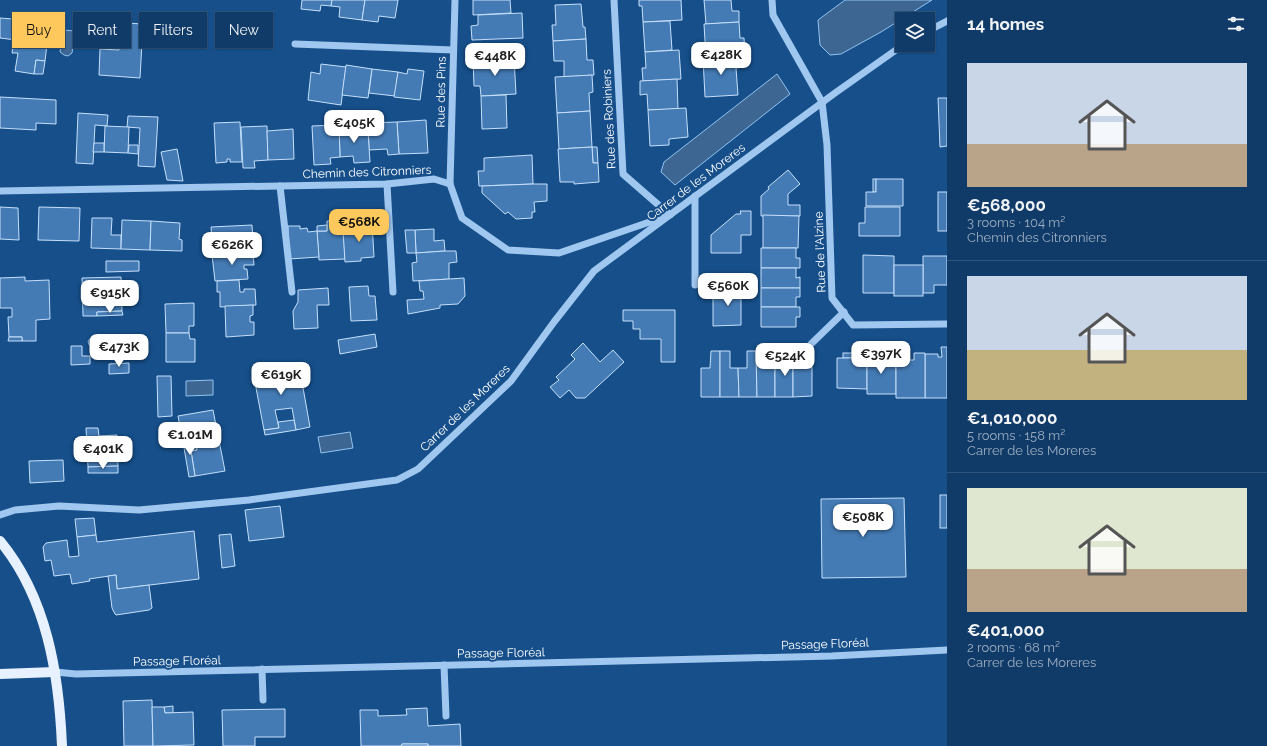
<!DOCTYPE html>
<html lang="en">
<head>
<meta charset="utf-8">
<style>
	:root { --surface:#103b68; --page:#19426e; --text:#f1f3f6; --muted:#9cadc0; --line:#30557c; --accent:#ffc85d }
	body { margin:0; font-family:Raleway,sans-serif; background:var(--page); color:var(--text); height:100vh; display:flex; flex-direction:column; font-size:15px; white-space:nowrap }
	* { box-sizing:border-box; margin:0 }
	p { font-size:13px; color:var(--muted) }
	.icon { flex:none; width:22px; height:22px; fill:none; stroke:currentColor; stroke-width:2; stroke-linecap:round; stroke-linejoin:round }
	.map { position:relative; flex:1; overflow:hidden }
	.side { display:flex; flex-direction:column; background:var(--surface); width:320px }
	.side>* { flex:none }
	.hud { position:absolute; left:12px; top:12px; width:380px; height:36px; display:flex; gap:8px }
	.controls { position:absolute; left:895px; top:12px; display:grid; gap:8px }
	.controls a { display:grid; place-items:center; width:40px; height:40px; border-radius:0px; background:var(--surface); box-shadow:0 1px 3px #0004,0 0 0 1px var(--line); font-size:20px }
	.price { position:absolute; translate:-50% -34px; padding:0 9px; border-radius:8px; background:#fff; color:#222; font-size:13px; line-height:26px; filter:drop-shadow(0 1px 2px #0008) }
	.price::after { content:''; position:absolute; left:50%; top:24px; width:12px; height:9px; margin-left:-6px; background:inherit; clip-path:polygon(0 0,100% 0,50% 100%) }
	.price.on { background:var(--accent); color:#111 }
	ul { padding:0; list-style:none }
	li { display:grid; align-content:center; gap:8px; height:212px; padding:0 20px }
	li+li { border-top:1px solid var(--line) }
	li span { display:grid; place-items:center; height:124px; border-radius:0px; color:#555 }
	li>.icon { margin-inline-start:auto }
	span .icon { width:72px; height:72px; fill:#fffc; stroke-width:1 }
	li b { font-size:17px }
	h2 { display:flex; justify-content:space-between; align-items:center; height:48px; padding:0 20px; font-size:17px }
	.tag { padding:0 14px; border-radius:0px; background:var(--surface); box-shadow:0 1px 3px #0004,0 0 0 1px var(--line); font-size:14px; line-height:36px }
	.tag.on { background:var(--accent); color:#111 }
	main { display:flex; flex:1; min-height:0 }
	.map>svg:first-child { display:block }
	.water { fill:#3d6792; stroke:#91c3f1 }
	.building { fill:#447bb5; stroke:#c5e0fb }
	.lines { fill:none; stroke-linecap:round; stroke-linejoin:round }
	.minor { stroke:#9fc7ef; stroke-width:7 }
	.major { stroke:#e7f1ff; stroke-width:10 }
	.labels { text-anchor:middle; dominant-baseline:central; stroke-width:4; stroke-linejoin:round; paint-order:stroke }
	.street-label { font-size:12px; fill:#fff; stroke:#164f8a }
</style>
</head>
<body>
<main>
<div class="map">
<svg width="947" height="746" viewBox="0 0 947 746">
	<rect width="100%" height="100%" fill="#164f8a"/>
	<g class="water">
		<path d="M845,0H932L881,32L841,54L830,55L820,45L818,20Z"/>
		<path d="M87,21L102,22L101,45L86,44Z"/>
		<path d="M63,30L75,31L72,53L68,56L64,55L60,52Z"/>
		<path d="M777,74L790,94L675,185L661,172L664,162Z"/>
		<path d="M93,335L96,336L100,339L107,338L116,341L118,348L113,354C110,353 107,350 104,350C97,349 89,350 88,341Z"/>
		<path d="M213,380V395L186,396V381Z"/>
		<path d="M350,432L353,448L321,453L318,437Z"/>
	</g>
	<g class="building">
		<path d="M302,0H332L331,6L321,5L320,11L301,9Z"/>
		<path d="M332,0H365L362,20L339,17L340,7L331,6Z"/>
		<path d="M365,0H398L395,18L379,16L378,22L362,20Z"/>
		<path d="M473,0H510L511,13L473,15Z"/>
		<path d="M639,0H681L682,20L643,22L642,6H639Z"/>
		<path d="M704,0H731L732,11H739V22L706,24Z"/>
		<path d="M581,4L583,27H585L586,39L553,41L552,25H556L555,5Z"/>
		<path d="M522,13L523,38L472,40L471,26L478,25V15Z"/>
		<path d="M14,14L50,19L48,34L41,33L40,43L47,44L45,61L36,60L34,74L15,71L18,53H12L13,46L23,47L24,41L0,38V18L13,19Z"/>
		<path d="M670,21L672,50L645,52L643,22Z"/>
		<path d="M739,22L740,38H744L745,56L706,58L704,24Z"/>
		<path d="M127,23L143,24L140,78L99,75L100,49L119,50V43H115L116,30L126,31Z"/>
		<path d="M41,33L48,34L47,44L40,43Z"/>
		<path d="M586,39L587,60H593L594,75L564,77V61H554L553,41Z"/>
		<path d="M14,40L24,41L23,47L13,46Z"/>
		<path d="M679,50L681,79L643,81L642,68H646L645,52Z"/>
		<path d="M742,56L743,67L736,68L738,95L705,97L703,58Z"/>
		<path d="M514,58L516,94L481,96L480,86H474L473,60Z"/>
		<path d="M36,60L45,61L43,74H34Z"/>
		<path d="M321,64L346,67L341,105L308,100L311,72L320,74Z"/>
		<path d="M346,65L372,69L368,98L342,95Z"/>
		<path d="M372,69L398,72L395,96L369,93Z"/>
		<path d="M408,69L424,71L420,100L394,97L398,72L407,74Z"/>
		<path d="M592,75L593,92L589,93L590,111L557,113L555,77Z"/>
		<path d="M677,79L678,109L648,110L647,94L640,95V81Z"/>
		<path d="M506,95L507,128L482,129L481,96Z"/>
		<path d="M0,97L56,100V124L36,123V130L0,128Z"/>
		<path d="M938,98H947V146L940,147Z"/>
		<path d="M686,108L688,137L669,139V145L650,146L648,110Z"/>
		<path d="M590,111L592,147L559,149L557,113Z"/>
		<path d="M78,113L108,115L107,126L95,125L93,164L76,163Z"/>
		<path d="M128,116L158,117L155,167L138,166L140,128L127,127Z"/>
		<path d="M426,120L428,153L399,154L397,122Z"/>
		<path d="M240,122L242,162H230V159H227V162L216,163L214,123Z"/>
		<path d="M397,122L399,154L388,155L387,149L369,150L368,123Z"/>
		<path d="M352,124L353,132L368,131L370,162L354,163L353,156L340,157L339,125Z"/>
		<path d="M339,125L340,157L330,158L331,164L314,165L312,126Z"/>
		<path d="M105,126L129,127L128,153L104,152Z"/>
		<path d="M267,126L268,160L254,161L255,168H243L241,127Z"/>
		<path d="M293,129L294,159L268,160L267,131Z"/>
		<path d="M94,143H104V152H93Z"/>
		<path d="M129,145H138V154L128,153Z"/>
		<path d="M592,147H597L598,163H593Z"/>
		<path d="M592,147L593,163H598L599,182L574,184V182H560L558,149Z"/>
		<path d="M177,149L183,181L167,180L161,152Z"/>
		<path d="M532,155L533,184L479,186L478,171H484V158Z"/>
		<path d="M788,170L800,184L788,194V205H800V216H761V196L769,189L768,187Z"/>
		<rect x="873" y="179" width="3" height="13"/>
		<path d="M876,179H903V206H866V192H876Z"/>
		<path d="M533,184H547V201L534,202L535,212H532V218L516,219L508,212L505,214L482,193V186Z"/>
		<rect x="938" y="192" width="9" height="39"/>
		<path d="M0,207L18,208L19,240L0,239Z"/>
		<path d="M39,207L80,208L79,241L38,240Z"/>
		<path d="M865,207H900V236H859V223H865Z"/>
		<path d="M740,211H751V235H741V253H711V235L736,214H741Z"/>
		<path d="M763,215L799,216L798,248H763Z"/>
		<path d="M92,218H112L111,235H121V249L91,248Z"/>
		<path d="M122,220L151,221L150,250L121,249Z"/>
		<path d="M343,220L345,259L319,260L317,231H327V221Z"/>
		<path d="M151,221L180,223L179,239L182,240V251L150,250Z"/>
		<path d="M372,222L374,257L361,258V261L345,262L343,230L355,229V232H360L359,223Z"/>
		<path d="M252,225L253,240H246L247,253L213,255L211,227Z"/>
		<path d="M327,225V231H317V226Z"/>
		<path d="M288,226H300V229L307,228L308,232L317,231L319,257L289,259Z"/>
		<path d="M434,229V241L444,240L445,251L416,253L415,230Z"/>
		<path d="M405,230H415L416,253H407Z"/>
		<path d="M761,248H796V258H800V268H761Z"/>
		<path d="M445,251H456L457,262L449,263V279L413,281L412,263L417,262L416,253Z"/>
		<path d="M253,253L254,265H244V269H247L248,279L215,281L212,255Z"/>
		<path d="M863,255L894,256V293H863Z"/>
		<path d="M923,256H947V285H934V293H923Z"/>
		<path d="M106,261H139V271L106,272Z"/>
		<rect x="894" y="265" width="29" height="31"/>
		<path d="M761,268H796V278L800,277V288H761Z"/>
		<path d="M25,277V281L49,280L50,319L36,320V341H22V337H9L8,317H12V308H0V278Z"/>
		<path d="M121,277L122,311L97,312V316H83L82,278Z"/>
		<path d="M464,278L465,296L458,304L440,305V308L408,314L407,300L424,299L423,291H420L419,281Z"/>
		<path d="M239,280L240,292H244V289H255L256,305L220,307V292H217V281Z"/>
		<path d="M368,286L369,296H375L377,320L351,321L349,287Z"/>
		<path d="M719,286H741V325L713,326V296H719Z"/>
		<path d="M328,288L329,305H317L318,328L294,329L293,311L298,302V290Z"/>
		<path d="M761,288H800V297H796V307H761Z"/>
		<path d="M194,303V326H189V333H166L165,304Z"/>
		<path d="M253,305V315L250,316V322H254V335L226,337L225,306Z"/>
		<path d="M761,307H800V317H796V327H761Z"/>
		<path d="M623,310H675V362H661V339H640V329H633V321H623Z"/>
		<path d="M122,311L123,315L97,316V312Z"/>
		<path d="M166,333H189L190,339H195V362H166Z"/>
		<path d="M375,334L377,347L340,354L338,340Z"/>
		<path d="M9,337H22V341H8Z"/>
		<path d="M583,343L600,362L613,350L624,362L585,398H576L569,390L560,398L550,387L559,380L556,377L575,359L571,355Z"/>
		<path d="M71,346H82V356H90V364L71,365Z"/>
		<path d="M941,347H947V398H925V354H938V357H942Z"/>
		<path d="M711,351H720V397H701V368H710Z"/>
		<path d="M720,351H730V368H738L739,397H720Z"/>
		<path d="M747,351H756L757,397H739L738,368H747Z"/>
		<path d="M756,351H766V367H775V397H757Z"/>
		<path d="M783,351H793V397H775V367H784Z"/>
		<path d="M793,351H802L803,367H812V396L793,397Z"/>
		<rect x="843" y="353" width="12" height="5"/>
		<path d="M855,353H867V389L837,388V358H855Z"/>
		<path d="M867,353H880V359H896V394H867Z"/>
		<path d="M914,353H925V398H896V357H908V360H914Z"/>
		<path d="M129,363V373L109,374V364Z"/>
		<path d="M299,365L310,427L296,430L292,408L275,410L279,428L264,430L253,372Z"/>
		<path d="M157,376H171L172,416L158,417Z"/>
		<path d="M213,410L225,471L195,476L191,451L197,450L195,440L183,442L178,416Z"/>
		<path d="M294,420L296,430L265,435L264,430L279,428L278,422Z"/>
		<path d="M86,428H98L99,436L117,435L118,466L88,467Z"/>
		<path d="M195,440L197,450L191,451L195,476L189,477L183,442Z"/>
		<path d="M63,460L64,481L30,483L29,461Z"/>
		<path d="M118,466V473H88V467Z"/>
		<rect x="940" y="495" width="7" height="33"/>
		<path d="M904,498L906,577L822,578L821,499Z"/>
		<path d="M280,506L284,537L249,541L245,510Z"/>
		<path d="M94,518L96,535L77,537L75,519Z"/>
		<path d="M194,531L199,579L117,589L116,575L89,579L90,581L72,584L70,574L54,576L51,560L45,561L43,547L46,543L67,540L69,557L79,556L77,537L96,535L97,542Z"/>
		<path d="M231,534L235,566L222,568L219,535Z"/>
		<path d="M116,575L117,589L149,585L152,608L149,610L116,615L115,614L112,608L108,576Z"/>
		<path d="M152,700L153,746H124L123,701Z"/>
		<path d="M173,706V713H165L164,707Z"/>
		<path d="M152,707H164L165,713L193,712L194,745L153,746Z"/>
		<path d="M427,708L428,726L460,724L461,746H428V744H402L401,746H361L360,710H378V716L407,715L406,709Z"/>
		<path d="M285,709V737H255V746H223L222,710Z"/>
		<path d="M402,744H428V746H401Z"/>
	</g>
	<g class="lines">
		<g class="minor">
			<path d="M772,0L773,15L822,102L827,145L832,298L853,325L947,324"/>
			<path d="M928,31L947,21"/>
			<path d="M295,44L453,50"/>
			<path d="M387,184L393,292"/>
			<path d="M450,184L455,0"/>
			<path d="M280,186L292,292"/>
			<path d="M0,191L387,184L434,179L450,184L462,218L508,250L559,253L670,215L623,174L614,0"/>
			<path d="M695,285V196"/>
			<path d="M811,344L844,312"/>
			<path d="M0,515L15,510L59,506L139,510L249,500L397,480L418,469L511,381L554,322L594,271L835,93L903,45"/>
			<path d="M444,665L446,716"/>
			<path d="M262,669L263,700"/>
			<path d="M55,672L76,674L832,656L947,650"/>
		</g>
		<g class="major">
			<path d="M0,541C47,598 59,674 62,746"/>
			<path d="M0,674L55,672"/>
		</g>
	</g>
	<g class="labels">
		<g class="street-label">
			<text transform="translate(441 92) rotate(-89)">Rue des Pins</text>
			<text transform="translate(609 119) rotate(-93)">Rue des Robiniers</text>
			<text transform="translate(367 172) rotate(-2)">Chemin des Citronniers</text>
			<text transform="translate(696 182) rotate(-37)">Carrer de les Moreres</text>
			<text transform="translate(820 252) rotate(-92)">Rue de l'Alzine</text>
			<text transform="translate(465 408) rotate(-44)">Carrer de les Moreres</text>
			<text transform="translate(825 644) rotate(-2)">Passage Floréal</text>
			<text transform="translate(501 653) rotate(-1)">Passage Floréal</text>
			<text transform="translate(177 661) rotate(-1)">Passage Floréal</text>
		</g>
	</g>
</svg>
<div class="controls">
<a><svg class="icon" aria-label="layers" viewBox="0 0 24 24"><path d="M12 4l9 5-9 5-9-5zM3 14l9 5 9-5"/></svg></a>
</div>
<b class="price" style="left:721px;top:76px">€428K</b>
<b class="price" style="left:495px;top:77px">€448K</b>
<b class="price" style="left:354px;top:144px">€405K</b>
<b class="price on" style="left:359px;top:243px">€568K</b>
<b class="price" style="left:232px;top:266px">€626K</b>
<b class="price" style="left:728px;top:307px">€560K</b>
<b class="price" style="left:110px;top:314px">€915K</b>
<b class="price" style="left:119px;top:368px">€473K</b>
<b class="price" style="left:881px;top:375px">€397K</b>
<b class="price" style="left:785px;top:377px">€524K</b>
<b class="price" style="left:281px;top:396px">€619K</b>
<b class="price" style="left:190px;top:456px">€1.01M</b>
<b class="price" style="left:103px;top:470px">€401K</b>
<b class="price" style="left:863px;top:538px">€508K</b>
<div class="hud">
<a class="tag on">Buy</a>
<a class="tag">Rent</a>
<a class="tag">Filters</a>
<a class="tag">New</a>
</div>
</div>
<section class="side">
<h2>14 homes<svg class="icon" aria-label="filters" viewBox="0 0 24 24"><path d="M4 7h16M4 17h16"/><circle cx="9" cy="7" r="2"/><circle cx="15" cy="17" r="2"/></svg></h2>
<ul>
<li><span style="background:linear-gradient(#c9d6e8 65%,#b9a48a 0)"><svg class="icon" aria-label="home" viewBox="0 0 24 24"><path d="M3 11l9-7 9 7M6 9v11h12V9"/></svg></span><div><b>€568,000</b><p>3 rooms · 104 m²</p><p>Chemin des Citronniers</p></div></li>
<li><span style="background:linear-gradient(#c9d6e8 60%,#c2b280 0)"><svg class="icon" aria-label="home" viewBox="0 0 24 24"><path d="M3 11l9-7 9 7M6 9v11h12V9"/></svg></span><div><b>€1,010,000</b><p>5 rooms · 158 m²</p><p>Carrer de les Moreres</p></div></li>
<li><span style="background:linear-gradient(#dfe7d0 65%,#b9a48a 0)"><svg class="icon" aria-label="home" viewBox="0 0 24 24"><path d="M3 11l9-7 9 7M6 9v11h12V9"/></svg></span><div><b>€401,000</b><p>2 rooms · 68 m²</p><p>Carrer de les Moreres</p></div></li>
</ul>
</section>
</main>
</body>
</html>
